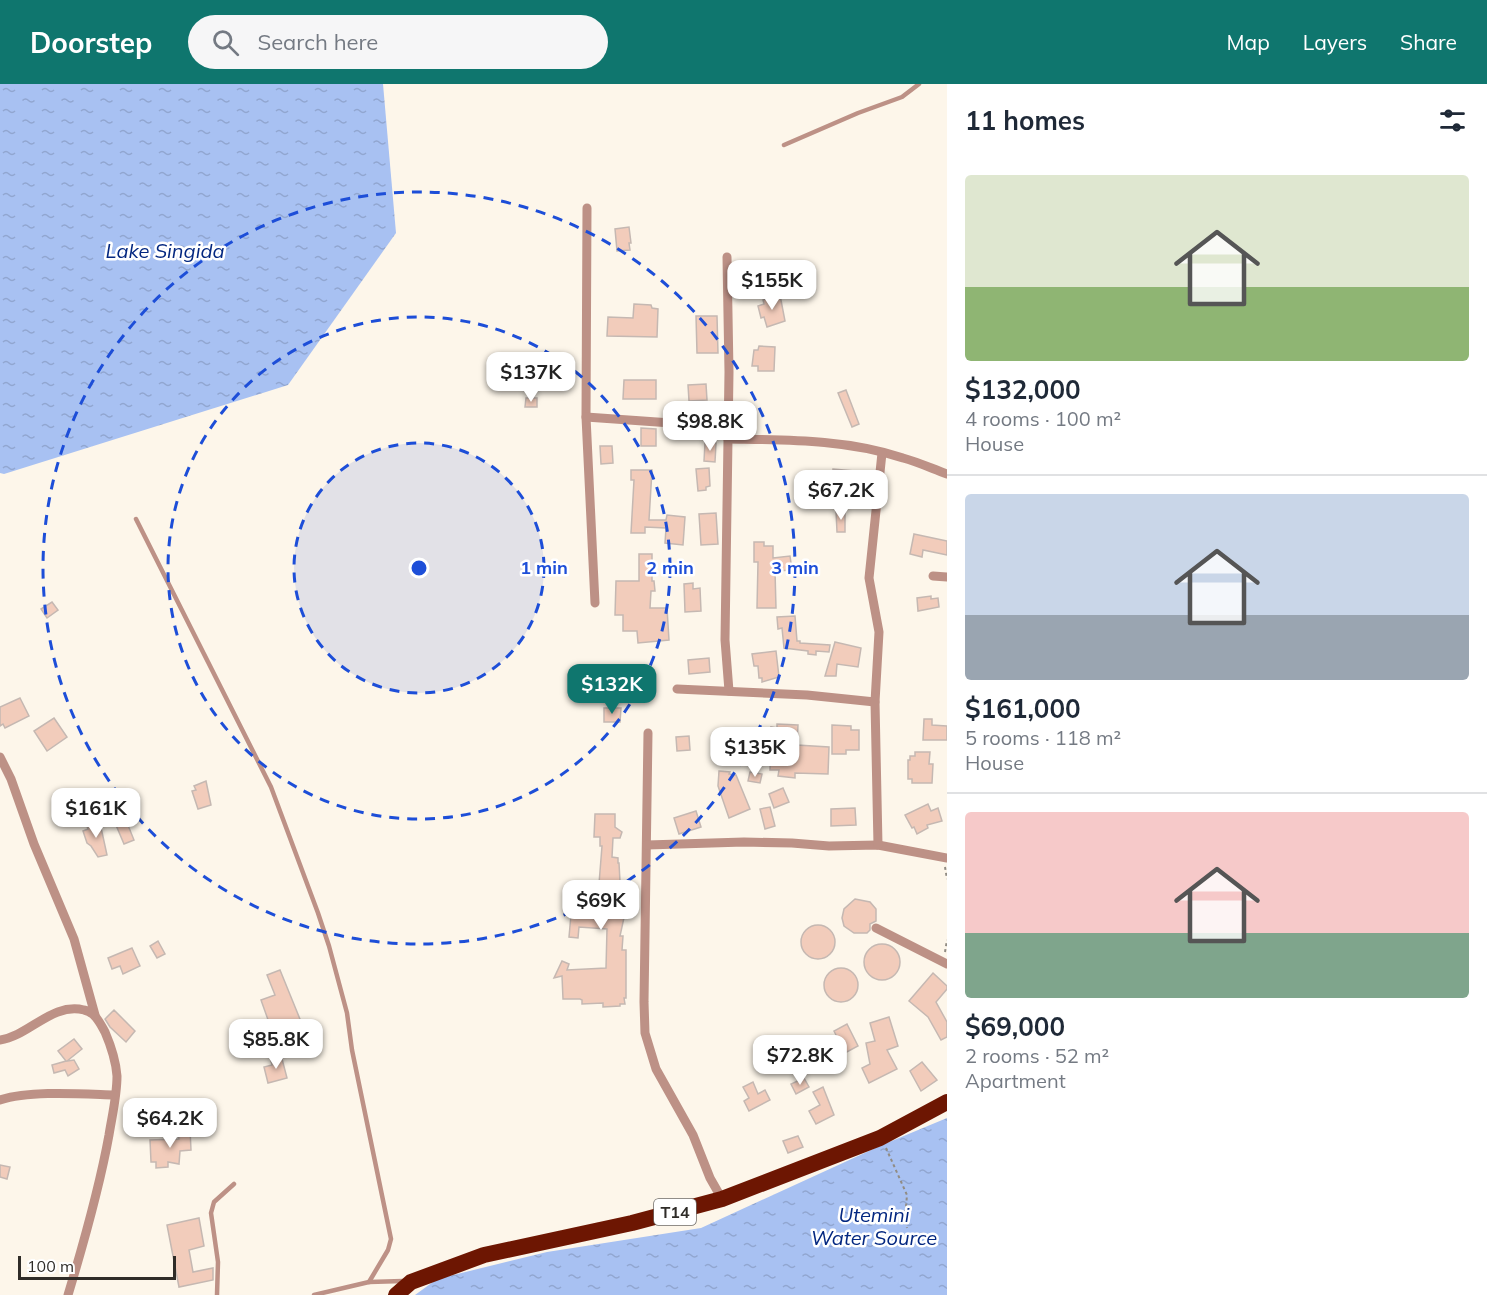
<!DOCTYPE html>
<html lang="en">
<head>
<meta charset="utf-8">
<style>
	:root { --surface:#fff; --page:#f6f6f7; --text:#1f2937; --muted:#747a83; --line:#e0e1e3; --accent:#0f766e }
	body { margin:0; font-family:Mulish,sans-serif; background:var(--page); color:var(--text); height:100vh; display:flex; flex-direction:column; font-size:22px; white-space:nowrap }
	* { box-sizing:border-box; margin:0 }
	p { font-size:20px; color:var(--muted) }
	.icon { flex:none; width:33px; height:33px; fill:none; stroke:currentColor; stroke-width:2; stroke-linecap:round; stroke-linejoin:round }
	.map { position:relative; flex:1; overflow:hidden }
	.sheet { display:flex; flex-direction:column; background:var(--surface); width:540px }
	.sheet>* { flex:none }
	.scale { position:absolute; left:18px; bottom:15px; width:158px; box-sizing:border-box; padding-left:6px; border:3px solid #2f2c28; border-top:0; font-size:16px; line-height:21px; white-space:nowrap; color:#2f2c28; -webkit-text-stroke:4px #fff; paint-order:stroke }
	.price { position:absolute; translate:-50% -51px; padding:0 14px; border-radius:12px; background:#fff; color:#222; font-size:20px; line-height:39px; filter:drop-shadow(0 2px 3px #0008) }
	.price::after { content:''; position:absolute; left:50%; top:36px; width:18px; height:14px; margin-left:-9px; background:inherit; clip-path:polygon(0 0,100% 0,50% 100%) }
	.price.current { background:var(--accent); color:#fff }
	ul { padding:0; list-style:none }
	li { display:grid; align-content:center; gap:12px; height:318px; padding:0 18px }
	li+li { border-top:2px solid var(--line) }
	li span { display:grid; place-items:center; height:186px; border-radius:6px; color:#555 }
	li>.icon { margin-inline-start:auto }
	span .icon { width:108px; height:108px; fill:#fffc; stroke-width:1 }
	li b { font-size:26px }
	h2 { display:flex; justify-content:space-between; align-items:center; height:72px; padding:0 18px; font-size:26px }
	header { display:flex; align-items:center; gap:36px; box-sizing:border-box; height:84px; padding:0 30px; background:var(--accent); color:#fff }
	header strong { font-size:28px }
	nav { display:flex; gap:33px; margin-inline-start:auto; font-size:21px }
	.search { width:420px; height:54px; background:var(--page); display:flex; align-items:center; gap:15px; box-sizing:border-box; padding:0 21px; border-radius:33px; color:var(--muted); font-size:22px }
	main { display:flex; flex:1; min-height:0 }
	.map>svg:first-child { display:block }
	.water { fill:url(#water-ripples) }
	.building { fill:#f2ccbb; stroke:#c5b8b2; stroke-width:1.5 }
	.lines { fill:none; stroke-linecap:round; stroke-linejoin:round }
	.path { stroke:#918c84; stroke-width:2; stroke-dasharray:3 3; stroke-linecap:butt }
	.lane { stroke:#bd9186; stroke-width:4.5 }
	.street { stroke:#bd9186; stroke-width:9 }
	.highway { stroke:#6d1602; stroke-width:16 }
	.ring { fill:none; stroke:#1d4ed8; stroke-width:3; stroke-dasharray:10 8 }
	.labels { text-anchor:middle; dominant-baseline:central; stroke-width:5; stroke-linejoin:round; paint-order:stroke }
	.shield { fill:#fff; stroke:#6d6b68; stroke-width:1.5 }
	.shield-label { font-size:16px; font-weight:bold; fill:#2f2c28 }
	.water-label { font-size:20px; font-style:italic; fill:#032780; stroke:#fff }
	.centre { fill:#1d4ed8; stroke:#fff; stroke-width:3 }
	.ring-label { font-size:18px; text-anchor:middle; font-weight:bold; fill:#1d4ed8; stroke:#fff; stroke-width:5; stroke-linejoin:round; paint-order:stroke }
</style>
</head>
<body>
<header>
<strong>Doorstep</strong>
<div class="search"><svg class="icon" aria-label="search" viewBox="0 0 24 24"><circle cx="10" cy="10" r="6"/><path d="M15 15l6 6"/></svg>Search here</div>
<nav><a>Map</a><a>Layers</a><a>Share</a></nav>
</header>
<main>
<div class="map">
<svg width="947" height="1211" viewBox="0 0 947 1211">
	<defs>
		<pattern id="water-ripples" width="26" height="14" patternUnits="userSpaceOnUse" patternTransform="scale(1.5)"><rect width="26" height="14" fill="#a8c1f2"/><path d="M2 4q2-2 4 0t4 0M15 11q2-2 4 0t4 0" fill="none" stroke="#91a6d0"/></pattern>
	</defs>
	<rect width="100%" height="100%" fill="#fdf6ea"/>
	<g class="water">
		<path d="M0,0H383L396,149L288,301L4,390L0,389Z"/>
		<path d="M947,1034V1211H415L437,1195L547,1168L701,1144L882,1061Z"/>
	</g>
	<g class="building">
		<path d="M629,143L631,159H629L630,166L617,167L615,145Z"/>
		<path d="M780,211L785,237L767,243L764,233L761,234L758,222L764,220L763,216Z"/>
		<path d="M634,220L651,221L652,224L658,225L657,253L607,252L608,233L633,234Z"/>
		<path d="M696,232H717L718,269H697Z"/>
		<path d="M759,262L775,263L774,287H758V282H752L754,266H758Z"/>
		<path d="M624,296H656V315H623Z"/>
		<path d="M706,300L707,316L689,317L688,301Z"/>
		<path d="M846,306L859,340L852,343L838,309Z"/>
		<path d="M526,314H537V323H525Z"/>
		<path d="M641,344L656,345V362H641Z"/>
		<path d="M705,359H716L715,378L704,377Z"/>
		<path d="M600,362H612L613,379L601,380Z"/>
		<path d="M709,384L710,402L706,403V406L698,407L696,385Z"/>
		<path d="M833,385L854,387L853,404L832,402Z"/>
		<path d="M631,386H652L649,436H666L667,431L685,433L683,461L665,459L666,444L645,443V449H631L634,396H631Z"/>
		<path d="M836,427H845V448H837Z"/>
		<path d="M716,429L718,460L701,461L699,430Z"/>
		<path d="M914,450L947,457V471L923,466L922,473L910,470Z"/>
		<path d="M754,458H764V462H773V474L790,472L792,486L775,487L776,524H757L758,478H754Z"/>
		<path d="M639,470H652V497H654L655,507H651L650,524H667L669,556L638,559L637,547H623V531H615L616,497H639Z"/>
		<path d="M693,499V505L700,504L701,527L685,528L684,500Z"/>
		<path d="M931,512V515L938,514L939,523L918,527L917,514Z"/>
		<path d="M52,518L58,526L47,534L41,525Z"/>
		<path d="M795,532L797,557H800V559L830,561L829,568L816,567V571L808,570V567L784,564L782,544L778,545L777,533Z"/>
		<path d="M835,558L861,564L858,583L837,580L836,592H825Z"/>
		<path d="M776,567L779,593L762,598V594H759L758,582H754L752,570Z"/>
		<path d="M709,574L710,588L689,590L688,576Z"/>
		<path d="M20,614L29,632L5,644L3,640L0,642V623Z"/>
		<path d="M604,624H621L620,638H604Z"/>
		<path d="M54,634L67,653L47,667L34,647Z"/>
		<path d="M924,635H932V641L947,642V656H923Z"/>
		<path d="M777,640L798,641L797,661L829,663L828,690L795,689V694L778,692L779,686H770L771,643L777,644Z"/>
		<path d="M832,641L851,642V646H859V666H846V670H832Z"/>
		<path d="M689,652L690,666L677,667L676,653Z"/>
		<path d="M915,668H930L929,680H933L932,699H912V695H908V676H910V672H915Z"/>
		<path d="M719,687L730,688L729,690L736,691L750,725L729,734L718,702Z"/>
		<path d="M750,688L762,690L760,699L748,697Z"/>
		<path d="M206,697L211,721L198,725L192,707L196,706L194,702Z"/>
		<path d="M783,704L789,718L774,724L769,710Z"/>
		<path d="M928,720L931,727L938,724L942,737L927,741L928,744L917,750L914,743L912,744L905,731Z"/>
		<path d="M770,723L775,742L765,745L760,725Z"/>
		<path d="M855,724L856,741L831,742V725Z"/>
		<path d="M696,727L701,743L679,750L674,734Z"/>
		<path d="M123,729L134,756L124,760L113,734Z"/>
		<path d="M595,730H615V743L622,748L620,754H613L612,773L618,774V779H619L620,798H617L619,823L625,829L620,852H623L622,866H626V914H624L625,920H620V922L603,923V919L582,920V916L580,915H563L562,892L554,894L562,877L569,880L567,886L606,884L607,845L579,843L578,854L569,853L571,831L586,832L585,825H597L602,762H600V753H594Z"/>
		<path d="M100,739L107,771L98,773L91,762L87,759L83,747L88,745L87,742Z"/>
		<path d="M855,815L870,818L876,825V837L870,840V846L867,849H854L844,842L842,834L844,825Z"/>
		<circle cx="818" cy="858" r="17"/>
		<path d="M158,857L165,870L157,874L150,862Z"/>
		<circle cx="882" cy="878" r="18"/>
		<path d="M132,864L140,882L123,890L120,882L112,885L108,874Z"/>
		<circle cx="841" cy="901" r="17"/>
		<path d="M280,886L304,945L301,946L303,953L291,958L286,947L279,950L277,945L272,947L261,916L275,911L267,891Z"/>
		<path d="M933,889L947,902V905L936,918L947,938V953L941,956L928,933L909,917Z"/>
		<path d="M114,926L135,947L126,958L110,943L105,935Z"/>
		<path d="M889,933L898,962L887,966L897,985L869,999L862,984L870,980L866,959L875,957L870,939Z"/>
		<path d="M847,940L858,962L845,969L834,947Z"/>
		<path d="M74,955L82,965L67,977L74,976L79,985L68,992L65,986L54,989L52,981L66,977L58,967Z"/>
		<path d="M281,971L287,994L268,999L264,983L272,981L270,973Z"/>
		<path d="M922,978L937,996L921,1007L910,987Z"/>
		<path d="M804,994L809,1003L796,1010L791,1000Z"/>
		<path d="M753,998L758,1010L765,1006L770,1016L749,1027L744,1017L749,1014L743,1003Z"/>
		<path d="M823,1003L834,1031L816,1040L809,1027L820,1021L813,1008Z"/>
		<path d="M190,1045L191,1066L180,1067L179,1080L168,1078V1083L156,1084V1078H151L150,1056L179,1055L178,1046Z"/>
		<path d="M798,1052L803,1063L788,1069L783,1057Z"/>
		<path d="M0,1081L10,1083L7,1095L0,1093Z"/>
		<path d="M199,1134L204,1162L189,1166L193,1188L213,1184V1196L179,1203L167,1141Z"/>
	</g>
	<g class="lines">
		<g class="path">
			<path d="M945,783L947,795"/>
			<path d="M945,868L947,856"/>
			<path d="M886,1064L907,1111L905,1134L907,1144"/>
		</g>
		<g class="lane">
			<path d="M784,61L858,29L902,13L919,0"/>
			<path d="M136,435L271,703L318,829L329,862L347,929L352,966L391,1155L388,1166L369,1198"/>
			<path d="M217,1211L218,1178L211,1129L214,1118L234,1100"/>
			<path d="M314,1211L369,1198L403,1197"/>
		</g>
		<g class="street">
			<path d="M587,124L586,333L595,519"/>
			<path d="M727,173L729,288L725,556L729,607"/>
			<path d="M586,333L728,343"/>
			<path d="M728,355C786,356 847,355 903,374C918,378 933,385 947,390"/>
			<path d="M933,492L947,493"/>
			<path d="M677,605L807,611L875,618"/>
			<path d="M648,649L644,918L645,949L656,985L693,1051L710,1094L722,1115"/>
			<path d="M0,673L11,695L34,760L74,855L95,931"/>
			<path d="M647,761L744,758L792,759L829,762L878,761L947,774"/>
			<path d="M878,761L875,618L879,548L869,494L882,369"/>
			<path d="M876,844L947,880"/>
			<path d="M0,956C29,952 52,918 84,926C95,928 100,939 105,948C111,962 116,978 117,992C117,1012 112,1032 109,1051C99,1106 84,1158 68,1211"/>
			<path d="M0,1016C30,1006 83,1010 115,1011"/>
		</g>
		<path class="highway" d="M396,1211L411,1198L484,1171L632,1139L722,1115L880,1054L947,1018"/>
	</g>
	<circle cx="419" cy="484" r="125" fill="#1d4ed8" fill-opacity=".12"/>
	<g class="ring">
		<circle cx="419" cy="484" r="125"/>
		<circle cx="419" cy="484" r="251"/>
		<circle cx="419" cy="484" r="376"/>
	</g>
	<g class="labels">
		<rect class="shield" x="654" y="1115" width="42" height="26" rx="4.5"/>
		<g class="shield-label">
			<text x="675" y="1128">T14</text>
		</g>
		<g class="water-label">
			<text x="165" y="166">Lake Singida</text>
			<text x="874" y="1130">Utemini<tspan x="874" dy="23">Water Source</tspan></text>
		</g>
	</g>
	<circle cx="419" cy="484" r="9" class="centre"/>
	<g class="ring-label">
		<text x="544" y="490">1 min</text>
		<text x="670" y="490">2 min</text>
		<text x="795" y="490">3 min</text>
	</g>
</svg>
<div class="scale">100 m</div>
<b class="price" style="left:772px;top:227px">$155K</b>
<b class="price" style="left:531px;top:319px">$137K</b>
<b class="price" style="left:710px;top:368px">$98.8K</b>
<b class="price" style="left:841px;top:437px">$67.2K</b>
<b class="price current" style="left:612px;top:631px">$132K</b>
<b class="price" style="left:755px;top:694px">$135K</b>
<b class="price" style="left:96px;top:755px">$161K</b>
<b class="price" style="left:601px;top:847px">$69K</b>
<b class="price" style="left:276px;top:986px">$85.8K</b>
<b class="price" style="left:800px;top:1002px">$72.8K</b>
<b class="price" style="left:170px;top:1065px">$64.2K</b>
</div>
<section class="sheet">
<h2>11 homes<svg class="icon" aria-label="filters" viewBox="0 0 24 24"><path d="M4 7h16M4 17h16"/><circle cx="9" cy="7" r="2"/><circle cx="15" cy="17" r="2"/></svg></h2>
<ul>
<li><span style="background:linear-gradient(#dfe7d0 60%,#8fb573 0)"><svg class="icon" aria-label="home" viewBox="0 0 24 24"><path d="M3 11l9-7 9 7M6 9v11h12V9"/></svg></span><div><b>$132,000</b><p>4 rooms · 100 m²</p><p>House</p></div></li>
<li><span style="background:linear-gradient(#c9d6e8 65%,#9aa5b1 0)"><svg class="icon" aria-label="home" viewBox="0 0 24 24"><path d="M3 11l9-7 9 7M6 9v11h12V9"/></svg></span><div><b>$161,000</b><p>5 rooms · 118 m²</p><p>House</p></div></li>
<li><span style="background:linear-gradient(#f6c9c9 65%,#7fa58c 0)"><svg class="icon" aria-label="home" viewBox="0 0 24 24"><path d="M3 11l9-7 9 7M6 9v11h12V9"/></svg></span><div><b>$69,000</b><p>2 rooms · 52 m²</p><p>Apartment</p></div></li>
</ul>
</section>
</main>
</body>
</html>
